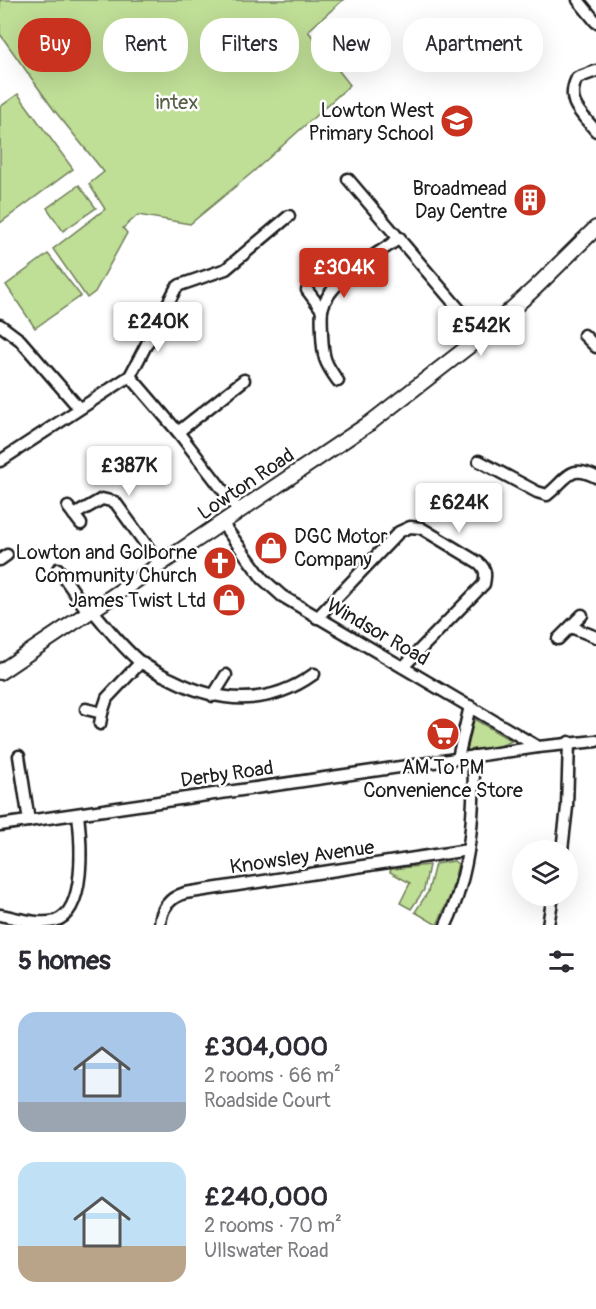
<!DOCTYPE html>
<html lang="en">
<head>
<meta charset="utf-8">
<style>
	:root { --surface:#fff; --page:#f7f7f7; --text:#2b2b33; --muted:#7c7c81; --accent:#c8321e }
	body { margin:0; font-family:Pangolin,sans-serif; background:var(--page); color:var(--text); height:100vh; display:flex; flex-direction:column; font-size:22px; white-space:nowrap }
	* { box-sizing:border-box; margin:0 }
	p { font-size:20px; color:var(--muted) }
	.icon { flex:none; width:33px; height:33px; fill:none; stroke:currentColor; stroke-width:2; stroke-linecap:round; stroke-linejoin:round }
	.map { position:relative; height:925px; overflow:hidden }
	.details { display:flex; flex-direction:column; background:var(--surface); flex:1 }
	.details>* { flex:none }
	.top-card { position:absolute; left:18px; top:18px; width:561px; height:54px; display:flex; gap:12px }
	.controls { position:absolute; left:512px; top:840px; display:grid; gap:12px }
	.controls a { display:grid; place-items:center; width:66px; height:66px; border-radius:50%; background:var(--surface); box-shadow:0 6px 24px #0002; font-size:30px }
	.price { position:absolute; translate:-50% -51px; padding:0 14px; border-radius:6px; background:#fff; color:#222; font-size:20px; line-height:39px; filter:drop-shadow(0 2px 3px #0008) }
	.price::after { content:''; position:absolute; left:50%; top:36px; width:18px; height:14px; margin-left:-9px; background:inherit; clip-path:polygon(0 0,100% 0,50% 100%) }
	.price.active { background:var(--accent); color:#fff }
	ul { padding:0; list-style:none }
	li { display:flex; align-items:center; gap:18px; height:150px; padding:0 18px }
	li span { display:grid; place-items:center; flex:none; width:168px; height:120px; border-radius:18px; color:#555 }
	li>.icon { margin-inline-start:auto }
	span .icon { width:72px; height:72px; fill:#fffc; stroke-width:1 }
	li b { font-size:26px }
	h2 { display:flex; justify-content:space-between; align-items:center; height:72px; padding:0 18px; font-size:26px }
	.chip { padding:0 21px; border-radius:24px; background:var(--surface); box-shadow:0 6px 24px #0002; font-size:21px; line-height:54px }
	.chip.active { background:var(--accent); color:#fff }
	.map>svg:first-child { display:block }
	.green { fill:#bfde96; stroke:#6e7d59; stroke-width:1.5 }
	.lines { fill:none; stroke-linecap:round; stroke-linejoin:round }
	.minor-casing { stroke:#1c1c1c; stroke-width:15 }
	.major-casing { stroke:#1c1c1c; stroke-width:18 }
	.minor { stroke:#fff; stroke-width:10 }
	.major { stroke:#fff; stroke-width:14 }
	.labels { text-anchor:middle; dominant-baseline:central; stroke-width:5; stroke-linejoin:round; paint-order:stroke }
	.park-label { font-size:20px; fill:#556047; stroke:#fff }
	.poi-label { font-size:20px; fill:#1c1c1c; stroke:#fff; text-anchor:end }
	.street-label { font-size:20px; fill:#1c1c1c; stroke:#fff }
</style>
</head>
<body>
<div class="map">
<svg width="596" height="925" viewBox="0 0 596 925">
	<rect width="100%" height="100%" fill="#fff"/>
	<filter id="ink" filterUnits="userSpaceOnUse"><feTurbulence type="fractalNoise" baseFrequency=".0167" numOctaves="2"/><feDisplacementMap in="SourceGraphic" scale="12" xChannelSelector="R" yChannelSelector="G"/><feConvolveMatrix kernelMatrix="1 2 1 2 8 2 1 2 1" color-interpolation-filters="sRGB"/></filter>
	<g filter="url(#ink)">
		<g class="green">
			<path d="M0,0H343L308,31L350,85L253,172L190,224L138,215L123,228L127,233L95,292L87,298L53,249L105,209L89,184L104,172L54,110L0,34Z"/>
			<path d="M18,94L73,169L0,223V107Z"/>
			<path d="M79,185L96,208L63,231L47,208Z"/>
			<path d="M48,254L81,296L35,328L6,285Z"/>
			<path d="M474,719L512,741L500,746L467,751Z"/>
			<path d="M454,861L458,864L450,896L437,925L415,912L428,892L435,864Z"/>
			<path d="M429,865L424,890L411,909L400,903L410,883L390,872L391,869Z"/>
		</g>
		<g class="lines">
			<g class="minor-casing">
				<g id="minor">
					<path d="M578,0L596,22"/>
					<path d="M596,71L577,78C565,102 581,113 596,131"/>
					<path d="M348,179L482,336"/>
					<path d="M307,290L322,310"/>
					<path d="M0,325L20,340L79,408"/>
					<path d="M584,335L596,347"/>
					<path d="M130,376L178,432L239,511"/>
					<path d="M338,381C324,362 323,357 322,334C322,326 321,318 322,310C328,281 376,255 400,238"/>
					<path d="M178,432L244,380"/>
					<path d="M0,461L130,376L176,288L180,285L226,269L289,216"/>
					<path d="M479,461L537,492L547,495C568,479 569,463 596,477"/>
					<path d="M68,507L81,524"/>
					<path d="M74,515L102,499L115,502L160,564"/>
					<path d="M222,523L263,579L282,596L538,747"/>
					<path d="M0,560L7,555"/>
					<path d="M58,569L88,612"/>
					<path d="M92,610C107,627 121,646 139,661C149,668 160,674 171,679C220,704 268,707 314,674"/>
					<path d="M317,618L399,532L410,527L421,528L479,563C486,569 486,574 484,584L403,667"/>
					<path d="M571,627L596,637"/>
					<path d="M558,639L582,615"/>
					<path d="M213,696L226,675"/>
					<path d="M86,709L102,713L100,724"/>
					<path d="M102,713L107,698L141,662"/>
					<path d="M19,756L29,821"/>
					<path d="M458,758L470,706"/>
					<path d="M0,825L538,747L596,741"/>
					<path d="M562,850L567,807L569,742"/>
					<path d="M0,915C17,918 38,925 55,921C87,911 81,840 78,814"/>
					<path d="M160,925C161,908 169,898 185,893L468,850"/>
					<path d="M446,925C471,872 474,813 474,756"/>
					<path d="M548,925L553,896"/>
				</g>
			</g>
			<g class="major-casing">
				<path id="major" d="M0,672L370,423L482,336L535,288L596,228"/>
			</g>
			<use href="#minor" class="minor"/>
			<use href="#major" class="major"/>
		</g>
	</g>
	<defs>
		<g id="school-disc" transform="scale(1.725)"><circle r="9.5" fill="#c8321e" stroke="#fff"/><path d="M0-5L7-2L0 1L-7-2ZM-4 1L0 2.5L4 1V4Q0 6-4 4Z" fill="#fff"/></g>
		<g id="building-disc" transform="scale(1.725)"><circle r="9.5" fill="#c8321e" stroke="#fff"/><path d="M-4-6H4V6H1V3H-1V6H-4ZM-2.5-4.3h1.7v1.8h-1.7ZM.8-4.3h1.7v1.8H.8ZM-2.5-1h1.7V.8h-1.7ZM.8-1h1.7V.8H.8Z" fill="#fff"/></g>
		<g id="shop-disc" transform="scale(1.725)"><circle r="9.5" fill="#c8321e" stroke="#fff"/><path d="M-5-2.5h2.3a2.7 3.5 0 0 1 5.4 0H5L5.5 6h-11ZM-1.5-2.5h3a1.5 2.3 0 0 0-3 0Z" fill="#fff"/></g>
		<g id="church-disc" transform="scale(1.725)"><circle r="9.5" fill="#c8321e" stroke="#fff"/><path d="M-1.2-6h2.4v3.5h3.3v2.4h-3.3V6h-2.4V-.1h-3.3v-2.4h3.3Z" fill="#fff"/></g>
		<g id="supermarket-disc" transform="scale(1.725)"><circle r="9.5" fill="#c8321e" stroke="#fff"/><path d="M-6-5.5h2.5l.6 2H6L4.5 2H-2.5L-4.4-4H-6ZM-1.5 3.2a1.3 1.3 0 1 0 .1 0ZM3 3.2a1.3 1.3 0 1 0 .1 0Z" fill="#fff"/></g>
	</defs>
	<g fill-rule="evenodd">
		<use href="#school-disc" x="457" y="121"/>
		<use href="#building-disc" x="530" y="200"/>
		<use href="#shop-disc" x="271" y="548"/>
		<use href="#church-disc" x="220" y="563"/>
		<use href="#shop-disc" x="229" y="600"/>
		<use href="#supermarket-disc" x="443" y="734"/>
	</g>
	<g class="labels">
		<g class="park-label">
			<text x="177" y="102">intex</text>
		</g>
		<g class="poi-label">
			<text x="434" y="110">Lowton West<tspan x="434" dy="23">Primary School</tspan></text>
			<text x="507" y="188">Broadmead<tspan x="507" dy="23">Day Centre</tspan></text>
			<text x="294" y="536" text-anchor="start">DGC Motor<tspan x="294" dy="23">Company</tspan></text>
			<text x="197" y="552">Lowton and Golborne<tspan x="197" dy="23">Community Church</tspan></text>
			<text x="206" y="600">James Twist Ltd</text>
			<text x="443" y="767" text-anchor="middle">AM To PM<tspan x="443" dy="23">Convenience Store</tspan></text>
		</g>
		<g class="street-label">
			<text transform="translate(246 484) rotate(-34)">Lowton Road</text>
			<text transform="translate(378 632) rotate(30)">Windsor Road</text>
			<text transform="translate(227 774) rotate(-8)">Derby Road</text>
			<text transform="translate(302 857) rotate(-8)">Knowsley Avenue</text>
		</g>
	</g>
</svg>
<div class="controls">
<a><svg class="icon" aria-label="layers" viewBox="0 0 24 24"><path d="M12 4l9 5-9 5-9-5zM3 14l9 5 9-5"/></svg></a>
</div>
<b class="price active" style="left:344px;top:299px">£304K</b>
<b class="price" style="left:158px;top:353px">£240K</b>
<b class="price" style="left:481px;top:357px">£542K</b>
<b class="price" style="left:129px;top:497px">£387K</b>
<b class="price" style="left:459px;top:534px">£624K</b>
<div class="top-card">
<a class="chip active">Buy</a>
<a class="chip">Rent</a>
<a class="chip">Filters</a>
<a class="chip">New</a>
<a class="chip">Apartment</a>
</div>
</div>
<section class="details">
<h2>5 homes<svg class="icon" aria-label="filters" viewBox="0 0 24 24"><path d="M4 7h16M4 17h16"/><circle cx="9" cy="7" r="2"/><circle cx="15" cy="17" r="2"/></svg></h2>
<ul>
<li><span style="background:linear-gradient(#a9c7e8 75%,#9aa5b1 0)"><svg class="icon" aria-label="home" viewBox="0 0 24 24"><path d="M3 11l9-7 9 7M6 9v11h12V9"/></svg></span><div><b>£304,000</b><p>2 rooms · 66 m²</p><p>Roadside Court</p></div></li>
<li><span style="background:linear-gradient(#bfe0f5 70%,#b9a48a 0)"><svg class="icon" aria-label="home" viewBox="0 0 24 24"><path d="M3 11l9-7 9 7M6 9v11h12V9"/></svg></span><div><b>£240,000</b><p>2 rooms · 70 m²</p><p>Ullswater Road</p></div></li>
</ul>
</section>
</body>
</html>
